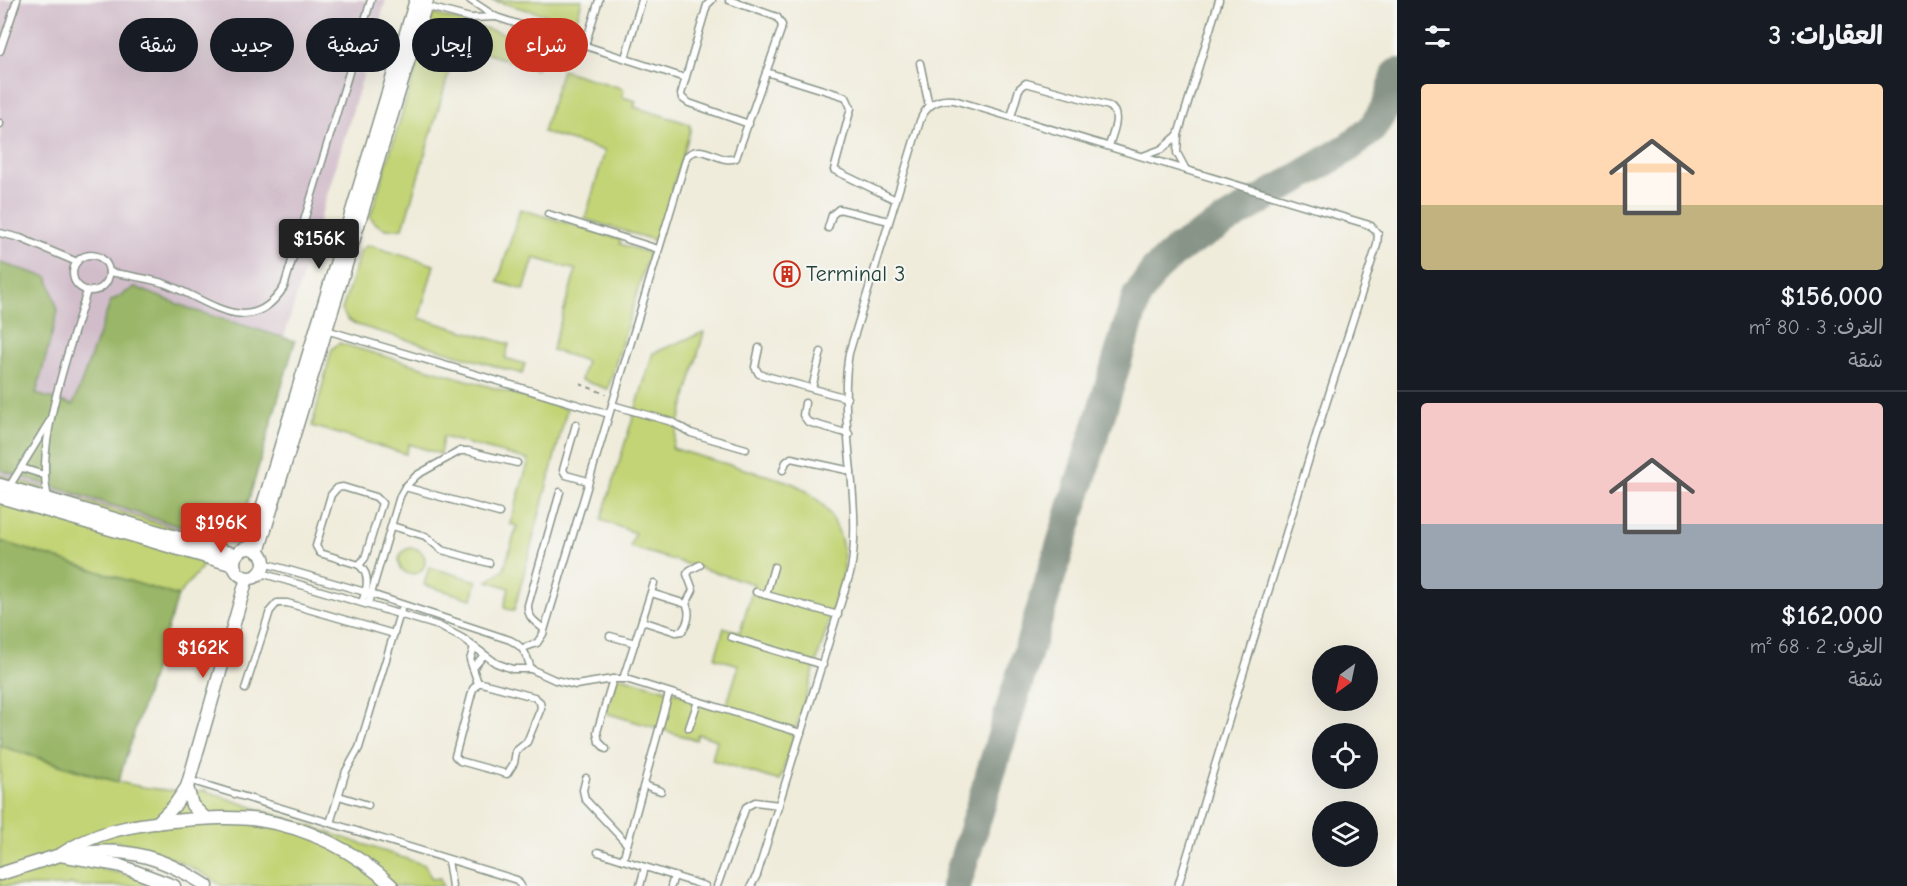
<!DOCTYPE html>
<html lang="ar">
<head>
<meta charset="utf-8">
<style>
	:root { --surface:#171b24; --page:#242831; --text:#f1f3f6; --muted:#9ea1a6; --line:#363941; --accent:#c8321e }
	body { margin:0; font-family:"Comic Neue","Playpen Sans Arabic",sans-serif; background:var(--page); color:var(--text); direction:rtl; height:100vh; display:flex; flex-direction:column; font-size:22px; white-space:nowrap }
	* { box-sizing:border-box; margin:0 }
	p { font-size:20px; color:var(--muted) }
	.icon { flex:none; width:33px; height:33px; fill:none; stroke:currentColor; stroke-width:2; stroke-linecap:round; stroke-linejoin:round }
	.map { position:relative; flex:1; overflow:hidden; direction:ltr }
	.details { display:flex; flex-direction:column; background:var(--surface); width:510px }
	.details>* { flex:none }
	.banner { position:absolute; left:18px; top:18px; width:570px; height:54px; direction:rtl; display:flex; gap:12px }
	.needle { width:39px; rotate:213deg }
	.tools { position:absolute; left:1312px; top:645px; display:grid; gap:12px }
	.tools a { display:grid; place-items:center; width:66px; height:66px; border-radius:50%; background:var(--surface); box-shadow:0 6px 24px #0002; font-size:30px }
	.price { position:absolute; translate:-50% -51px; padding:0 14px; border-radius:6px; background:var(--accent); color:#fff; font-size:20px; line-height:39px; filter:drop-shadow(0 2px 3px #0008) }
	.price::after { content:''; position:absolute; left:50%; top:36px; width:18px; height:14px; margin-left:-9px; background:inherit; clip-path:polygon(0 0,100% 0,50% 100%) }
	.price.on { background:#222; color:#fff }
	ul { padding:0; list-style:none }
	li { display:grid; align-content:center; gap:12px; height:318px; padding:0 24px }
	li+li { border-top:2px solid var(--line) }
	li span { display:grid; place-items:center; height:186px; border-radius:6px; color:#555 }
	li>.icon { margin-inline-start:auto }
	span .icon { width:108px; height:108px; fill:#fffc; stroke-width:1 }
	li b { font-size:26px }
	h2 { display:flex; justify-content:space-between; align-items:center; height:72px; padding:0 24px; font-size:26px }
	.tag { padding:0 21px; border-radius:27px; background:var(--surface); box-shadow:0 6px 24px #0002; font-size:21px; line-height:54px }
	.tag.on { background:var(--accent); color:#fff }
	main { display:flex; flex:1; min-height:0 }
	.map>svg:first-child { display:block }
	.industrial { fill:#d1bdca }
	.green { fill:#c3d476; stroke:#718855; stroke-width:1.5 }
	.forest { fill:#9ab667; stroke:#5c7a4e; stroke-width:1.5 }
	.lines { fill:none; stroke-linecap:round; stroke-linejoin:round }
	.taxiway { stroke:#889488; stroke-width:30 }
	.service-casing { stroke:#889488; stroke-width:9 }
	.minor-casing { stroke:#889488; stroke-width:15 }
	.path { stroke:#889488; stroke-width:2; stroke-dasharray:4.5 4.5; stroke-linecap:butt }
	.service { stroke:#fff; stroke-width:6 }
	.minor { stroke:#fff; stroke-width:12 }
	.labels { text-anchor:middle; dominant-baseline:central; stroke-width:4.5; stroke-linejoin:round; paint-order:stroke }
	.poi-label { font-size:22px; fill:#1f3d34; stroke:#f6f6f2; text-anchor:start }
</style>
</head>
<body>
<main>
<section class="details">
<h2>العقارات: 3<svg class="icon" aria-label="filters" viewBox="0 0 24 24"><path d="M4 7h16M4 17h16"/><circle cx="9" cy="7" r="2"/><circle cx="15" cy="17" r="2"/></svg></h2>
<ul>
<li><span style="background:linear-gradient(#ffd9b3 65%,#c2b280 0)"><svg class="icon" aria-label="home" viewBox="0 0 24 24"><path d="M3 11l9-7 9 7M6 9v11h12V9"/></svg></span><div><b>$156,000</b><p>الغرف: 3 · 80 m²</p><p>شقة</p></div></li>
<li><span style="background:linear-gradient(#f6c9c9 65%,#9aa5b1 0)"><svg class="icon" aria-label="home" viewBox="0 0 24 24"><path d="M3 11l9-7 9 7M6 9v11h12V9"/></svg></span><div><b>$162,000</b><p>الغرف: 2 · 68 m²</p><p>شقة</p></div></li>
</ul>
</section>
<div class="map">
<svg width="1397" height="886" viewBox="0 0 1397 886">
	<rect width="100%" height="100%" fill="#f6f6f2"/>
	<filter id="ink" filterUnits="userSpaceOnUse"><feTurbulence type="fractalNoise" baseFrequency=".0167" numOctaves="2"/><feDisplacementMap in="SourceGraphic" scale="12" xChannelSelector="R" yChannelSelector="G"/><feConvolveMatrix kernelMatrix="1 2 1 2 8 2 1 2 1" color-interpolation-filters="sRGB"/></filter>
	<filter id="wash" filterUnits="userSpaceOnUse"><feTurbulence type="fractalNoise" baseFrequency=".008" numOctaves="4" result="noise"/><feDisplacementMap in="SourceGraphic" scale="24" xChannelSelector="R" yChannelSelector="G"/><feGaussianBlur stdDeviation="1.35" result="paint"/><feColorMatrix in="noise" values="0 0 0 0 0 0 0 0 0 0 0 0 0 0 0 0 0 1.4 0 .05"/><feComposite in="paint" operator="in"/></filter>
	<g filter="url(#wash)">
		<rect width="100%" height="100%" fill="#f0ecdb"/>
		<path class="industrial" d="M0,0H386L222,543L0,475Z"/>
		<g class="green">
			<path d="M491,0H582L576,23Z"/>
			<path d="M433,14L545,45L537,70L427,34Z"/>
			<path d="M422,49L453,59L403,228C388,231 380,230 370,217Z"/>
			<path d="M562,70L624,89L622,97L636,101L634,107L690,124L689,127L691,128L657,241L585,219L605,151L543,132Z"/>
			<path d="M520,209L621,239L620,244L649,253L608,389L581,380L586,361L552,350L576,270L534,258L524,290L498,282Z"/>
			<path d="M368,245L434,265L419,318L509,344L505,358L525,364L522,374L357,325L347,319L342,310L361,250Z"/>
			<path d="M704,332L672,448C698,456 723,463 748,470C763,475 782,478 796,485C831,503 846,534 844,572L780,781L712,760L717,740L698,734L696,740L606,713L617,676L726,707L739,665L715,658L724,628L740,632L754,584L630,547L635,533L601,520L653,353Z"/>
			<path d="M339,343L567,409L514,611L504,608L509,588L488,581L504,569L517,526L510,524L529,460L443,437L440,454L409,444L406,454L312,426L332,349Z"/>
			<path d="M0,475L222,543L178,596L0,541Z"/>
			<circle cx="412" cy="561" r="13"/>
			<path d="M429,567L477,581L472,599L424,585Z"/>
			<path d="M0,746C61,765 144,798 207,790L208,792L425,865L432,879L440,878L443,886H222C190,864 151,847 112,841L100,869L135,876L160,886H76L72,884L66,886H0Z"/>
		</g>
		<g class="forest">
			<path d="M0,263L48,277L58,311L36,394L73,405L111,301L135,287L196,311L295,341L236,544L0,470Z"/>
			<path d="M0,541L178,596L118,782L0,746Z"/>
		</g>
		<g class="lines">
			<path class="taxiway" d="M956,886L1137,296L1155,270L1178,249L1348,148L1371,130L1387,105L1397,73"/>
		</g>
	</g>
	<g filter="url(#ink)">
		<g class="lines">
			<g class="service-casing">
				<g id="service">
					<path d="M470,0L496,17L685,78"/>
					<path d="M712,0L707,5L681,94L682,98L689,103L749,124"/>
					<path d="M425,6L470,18L496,17"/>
					<path d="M585,45L599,0"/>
					<path d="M0,51L17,0"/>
					<path d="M625,58L642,0"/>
					<path d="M920,63L929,106"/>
					<path d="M766,72L846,97L851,108L834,170L896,200"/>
					<path d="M1011,117L1019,89L1026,83L1109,106C1123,114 1112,134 1109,146"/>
					<path d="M0,123V124"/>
					<path d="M1178,135L1177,153L1185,168"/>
					<path d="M1143,156L1162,149L1178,135L1219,0"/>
					<path d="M548,214L658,249"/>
					<path d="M828,228L832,215L839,209L889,221"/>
					<path d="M0,233L20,238L77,262"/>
					<circle cx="91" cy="273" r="18"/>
					<path d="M109,272C127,275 146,278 163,283C207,298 249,342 284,287L371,0"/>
					<path d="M326,330L609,414"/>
					<path d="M759,348L755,367L759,374L847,398"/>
					<path d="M812,388L821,352"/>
					<path d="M805,403L803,415L808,422L849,434"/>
					<path d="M612,405L672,422L691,433L746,449"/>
					<path d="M576,424L563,470L566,475L588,481"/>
					<path d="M22,468L44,475"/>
					<path d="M783,470L786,462L791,458L851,471"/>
					<path d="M9,487L49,422"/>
					<path d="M343,487L376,497L382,503L365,558L359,565L320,553L316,546L331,495L337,488Z"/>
					<path d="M405,487L499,513"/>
					<path d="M49,500C32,450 72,342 87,291"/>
					<path d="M392,526L425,536L442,550L489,563"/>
					<path d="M264,563L365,592L510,640C524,647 527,655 531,669"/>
					<path d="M359,565C371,575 367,589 362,602"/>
					<path d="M261,573L439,626L462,638L496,663L512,669H531L555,680L576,685L613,679H626L801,733"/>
					<path d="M756,592L838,615"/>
					<path d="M766,595L774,567"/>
					<path d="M368,604L400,496L405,487L417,475L460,451H468L517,463"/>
					<path d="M686,604L693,590L687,574L690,570L700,565"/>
					<path d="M642,621L676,632L682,631C688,624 691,612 686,604L651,593"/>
					<path d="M544,629C535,622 527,617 528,605L560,492"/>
					<path d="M610,636L635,643"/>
					<path d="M731,637L823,665"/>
					<path d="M474,647L470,660L478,683"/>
					<path d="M523,648L537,643L543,634L687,156C703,141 719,165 736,158L781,30L782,25L777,17L729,0"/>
					<path d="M473,668L484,655"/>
					<path d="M623,679L654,583"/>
					<path d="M478,683H482L534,697L540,702L541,708L527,742L516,751L514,763L507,774L460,761L455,756L473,689Z"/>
					<path d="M245,689L270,611L277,603H287L394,634"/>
					<path d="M689,728L698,701"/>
					<path d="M606,749L599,742L597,732L613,679"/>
					<path d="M586,778L583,790L585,799L627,844"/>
					<path d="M189,780L517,880L521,886"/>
					<path d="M644,785L661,791"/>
					<path d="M339,796L368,805"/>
					<path d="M330,823L346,771L359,748L401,610"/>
					<path d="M598,852L705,886"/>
					<path d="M448,860L452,886"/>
					<path d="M623,860L669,693"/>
					<path d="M640,886L645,867"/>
					<path d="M671,886L674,876"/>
					<path d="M717,886L746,807L755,802L779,805"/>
					<path d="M751,886L757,875L851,570C863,500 837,422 849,353L920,121C926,105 937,98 954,100L1366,224L1371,226L1378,234L1377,245L1323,413L1178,886"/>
				</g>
			</g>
			<g class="minor-casing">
				<g id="minor">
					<path d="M0,485L236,555"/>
					<path d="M0,497L234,565"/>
					<path d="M250,548L416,0"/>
					<circle cx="249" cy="563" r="15"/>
					<path d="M258,552L427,0"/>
					<path d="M187,787L192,805L205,818"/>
					<path d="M157,823L174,806L187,787L247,578"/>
					<path d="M79,853C130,847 164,858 207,886"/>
					<path d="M60,855C94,832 130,825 172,821C200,819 230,816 259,820C308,827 357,852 392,886"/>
					<path d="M0,874L60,855L118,865L174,886"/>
				</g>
			</g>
			<path class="path" d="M580,384L606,394"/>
			<use href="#service" class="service"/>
			<use href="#minor" class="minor"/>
		</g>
	</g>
	<defs>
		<g id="building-ring" transform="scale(1.35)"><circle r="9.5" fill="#f6f6f2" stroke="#c8321e" stroke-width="1.5"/><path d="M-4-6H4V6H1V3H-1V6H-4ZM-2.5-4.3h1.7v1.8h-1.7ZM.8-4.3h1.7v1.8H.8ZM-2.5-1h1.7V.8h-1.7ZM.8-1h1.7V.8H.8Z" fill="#c8321e"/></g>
	</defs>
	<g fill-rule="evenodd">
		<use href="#building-ring" x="787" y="274"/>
	</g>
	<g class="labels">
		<g class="poi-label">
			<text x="806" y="274">Terminal 3</text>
		</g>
	</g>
</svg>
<div class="tools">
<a><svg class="needle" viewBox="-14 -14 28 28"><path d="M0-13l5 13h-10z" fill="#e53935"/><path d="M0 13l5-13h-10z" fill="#9ea1a6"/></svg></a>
<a><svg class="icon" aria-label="locate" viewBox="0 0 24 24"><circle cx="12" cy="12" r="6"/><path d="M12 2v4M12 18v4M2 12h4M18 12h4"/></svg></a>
<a><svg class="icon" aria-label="layers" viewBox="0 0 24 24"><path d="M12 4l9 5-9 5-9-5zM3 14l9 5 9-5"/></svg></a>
</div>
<b class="price on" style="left:319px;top:270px">$156K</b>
<b class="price" style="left:221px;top:554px">$196K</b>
<b class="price" style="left:203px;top:679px">$162K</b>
<div class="banner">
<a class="tag on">شراء</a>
<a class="tag">إيجار</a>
<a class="tag">تصفية</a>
<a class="tag">جديد</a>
<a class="tag">شقة</a>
</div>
</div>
</main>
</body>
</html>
